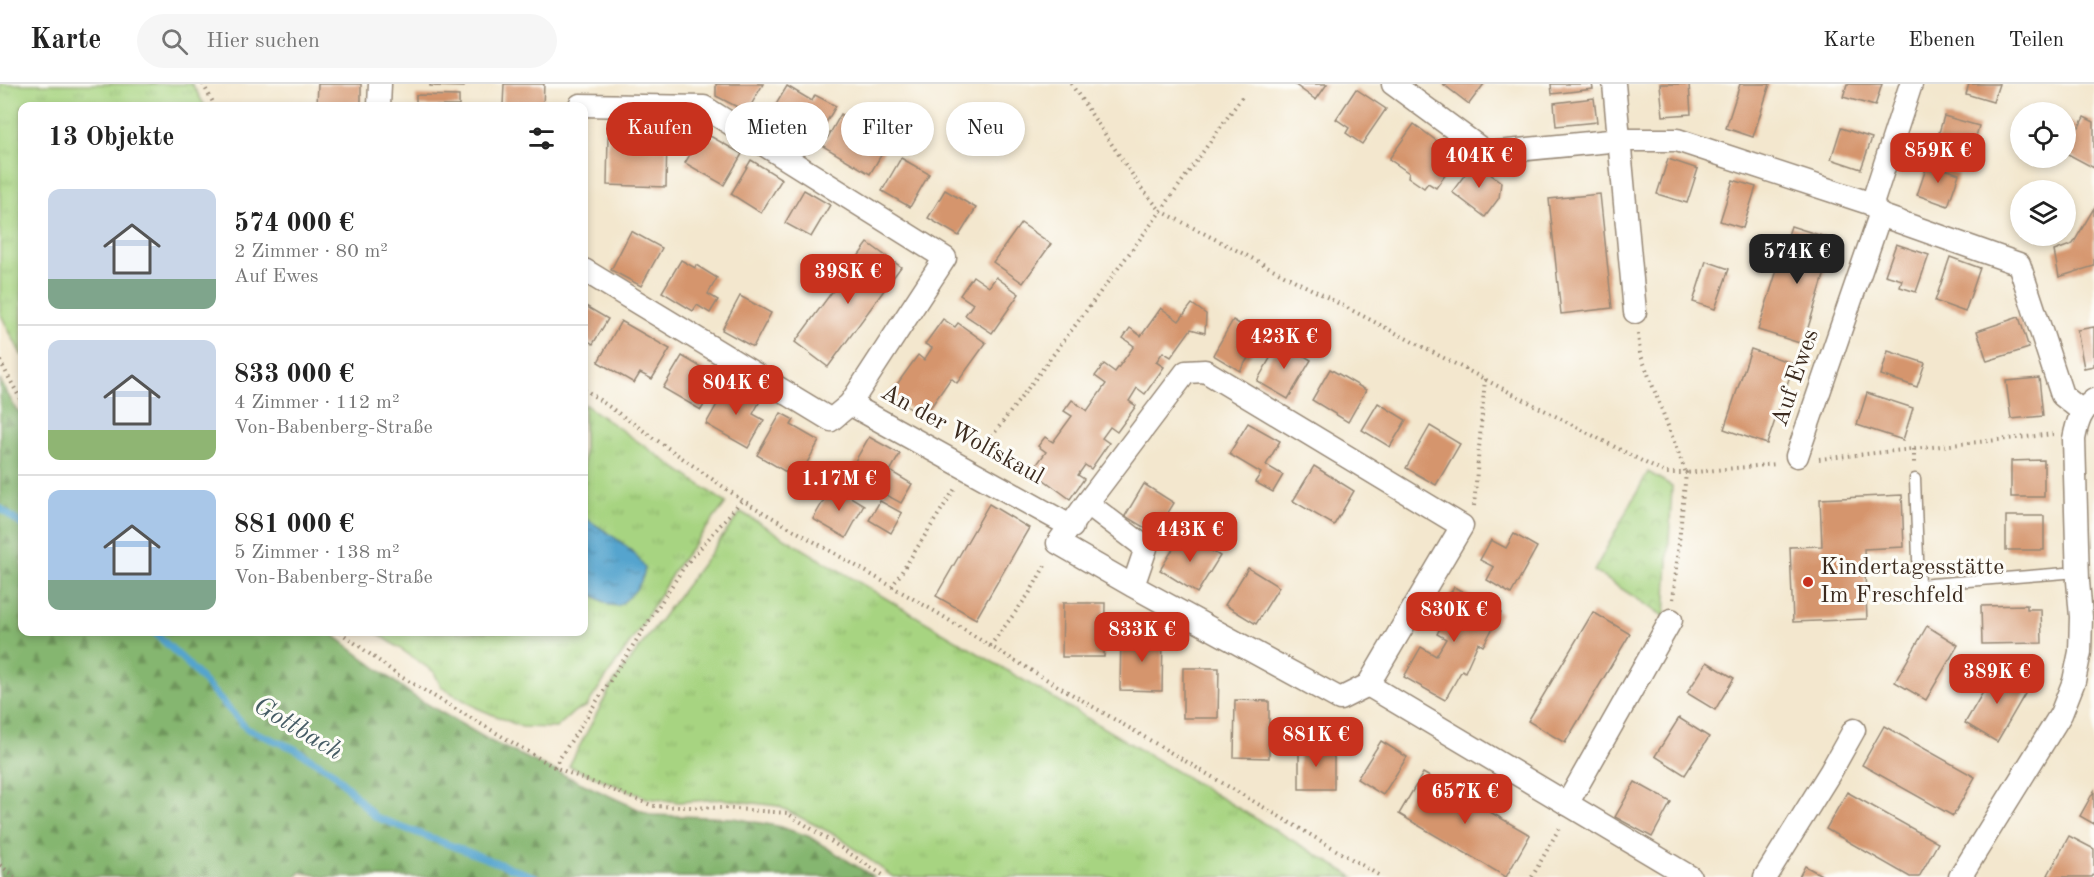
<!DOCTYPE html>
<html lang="de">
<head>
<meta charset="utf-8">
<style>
	:root { --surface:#fff; --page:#f6f6f6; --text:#222; --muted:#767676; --line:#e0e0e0; --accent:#c8321e }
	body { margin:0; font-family:"Old Standard TT",serif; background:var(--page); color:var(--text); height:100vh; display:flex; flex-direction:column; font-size:22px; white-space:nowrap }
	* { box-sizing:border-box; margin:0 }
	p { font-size:20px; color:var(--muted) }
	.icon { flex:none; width:33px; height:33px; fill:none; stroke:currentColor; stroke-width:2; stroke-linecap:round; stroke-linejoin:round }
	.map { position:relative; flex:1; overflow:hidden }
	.drawer { position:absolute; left:18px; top:18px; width:570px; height:534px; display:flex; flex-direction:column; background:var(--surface); border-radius:12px; box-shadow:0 3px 9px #0003 }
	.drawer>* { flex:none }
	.top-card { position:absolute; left:606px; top:18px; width:570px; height:54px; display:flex; gap:12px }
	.controls { position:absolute; left:2010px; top:18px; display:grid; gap:12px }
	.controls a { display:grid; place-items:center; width:66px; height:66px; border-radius:50%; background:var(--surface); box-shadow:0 3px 9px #0003; font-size:30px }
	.price { position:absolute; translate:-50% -51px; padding:0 14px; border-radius:12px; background:var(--accent); color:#fff; font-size:20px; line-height:39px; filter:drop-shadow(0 2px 3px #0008) }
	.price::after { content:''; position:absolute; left:50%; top:36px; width:18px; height:14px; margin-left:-9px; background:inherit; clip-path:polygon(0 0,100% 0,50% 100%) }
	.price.active { background:#222; color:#fff }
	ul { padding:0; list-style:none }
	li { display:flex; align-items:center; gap:18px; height:150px; padding:0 30px }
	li+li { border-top:2px solid var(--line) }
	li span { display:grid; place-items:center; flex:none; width:168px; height:120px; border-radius:12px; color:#555 }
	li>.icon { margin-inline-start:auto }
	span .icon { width:72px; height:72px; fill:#fffc; stroke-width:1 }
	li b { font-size:26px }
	h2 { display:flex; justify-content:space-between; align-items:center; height:72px; padding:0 30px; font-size:26px }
	.tag { padding:0 21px; border-radius:27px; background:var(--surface); box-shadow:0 3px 9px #0003; font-size:21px; line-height:54px }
	.tag.active { background:var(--accent); color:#fff }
	header { display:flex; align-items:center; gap:36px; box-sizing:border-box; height:84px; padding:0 30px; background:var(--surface); border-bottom:2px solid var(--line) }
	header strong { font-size:28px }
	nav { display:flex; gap:33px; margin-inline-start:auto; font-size:21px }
	.search { width:420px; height:54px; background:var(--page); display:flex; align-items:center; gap:15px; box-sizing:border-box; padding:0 21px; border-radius:33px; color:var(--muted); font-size:22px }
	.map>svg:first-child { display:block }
	.grass { fill:url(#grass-tufts); stroke:#717f50; stroke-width:1.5 }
	.forest { fill:url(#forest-firs); stroke:#607046; stroke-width:1.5 }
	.park { fill:url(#park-crowns); stroke:#717f50; stroke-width:1.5 }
	.water { fill:url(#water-ripples); stroke:#486776; stroke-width:1.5 }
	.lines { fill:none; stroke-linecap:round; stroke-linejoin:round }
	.stream { stroke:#54a4ce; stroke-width:7 }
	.building { fill:#d5956d }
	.service-casing { stroke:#978876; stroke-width:13 }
	.minor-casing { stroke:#978876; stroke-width:25 }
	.path { stroke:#978876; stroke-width:4; stroke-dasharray:1.5 4.5; stroke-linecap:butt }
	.service { stroke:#fff; stroke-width:10 }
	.minor { stroke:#fff; stroke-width:22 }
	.poi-dot { fill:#c8321e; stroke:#fdfcf7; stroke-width:2 }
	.labels { text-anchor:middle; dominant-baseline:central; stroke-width:6; stroke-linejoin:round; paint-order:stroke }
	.street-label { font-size:24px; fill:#3b2a1e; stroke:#fdfcf7 }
	.poi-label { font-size:24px; fill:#3b2a1e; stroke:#fdfcf7; text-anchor:start }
	.water-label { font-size:26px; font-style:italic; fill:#455b64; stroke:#fdfcf7 }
</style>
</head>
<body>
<header>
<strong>Karte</strong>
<div class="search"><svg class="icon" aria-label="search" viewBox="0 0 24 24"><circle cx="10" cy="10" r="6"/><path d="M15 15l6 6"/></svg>Hier suchen</div>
<nav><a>Karte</a><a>Ebenen</a><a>Teilen</a></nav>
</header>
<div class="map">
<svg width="2094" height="793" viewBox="0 0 2094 793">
	<defs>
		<pattern id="grass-tufts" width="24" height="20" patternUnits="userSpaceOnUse" patternTransform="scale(1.5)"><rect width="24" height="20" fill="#a7d481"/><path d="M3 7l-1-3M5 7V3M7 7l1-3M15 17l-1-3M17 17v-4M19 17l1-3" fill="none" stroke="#91b66f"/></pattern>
		<pattern id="forest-firs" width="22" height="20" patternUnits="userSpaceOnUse" patternTransform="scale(1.5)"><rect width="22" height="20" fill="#85b66f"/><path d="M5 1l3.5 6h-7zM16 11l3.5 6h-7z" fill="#6e945b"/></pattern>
		<pattern id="park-crowns" width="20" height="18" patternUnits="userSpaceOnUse" patternTransform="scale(1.5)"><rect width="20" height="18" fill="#a7d481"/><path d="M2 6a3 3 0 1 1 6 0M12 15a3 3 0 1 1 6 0" fill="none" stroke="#91b66f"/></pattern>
		<pattern id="water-ripples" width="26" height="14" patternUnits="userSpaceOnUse" patternTransform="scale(1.5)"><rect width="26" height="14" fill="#54a4ce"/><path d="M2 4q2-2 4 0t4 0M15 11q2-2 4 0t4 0" fill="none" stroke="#4786a7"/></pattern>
	</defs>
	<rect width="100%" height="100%" fill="#fdfcf7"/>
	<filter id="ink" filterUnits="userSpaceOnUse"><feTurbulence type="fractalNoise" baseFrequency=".0167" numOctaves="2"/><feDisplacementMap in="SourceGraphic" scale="12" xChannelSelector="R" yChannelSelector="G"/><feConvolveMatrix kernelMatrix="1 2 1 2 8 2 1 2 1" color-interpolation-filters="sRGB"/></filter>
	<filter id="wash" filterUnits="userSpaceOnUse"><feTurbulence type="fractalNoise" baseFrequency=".008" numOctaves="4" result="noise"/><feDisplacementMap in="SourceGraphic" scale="24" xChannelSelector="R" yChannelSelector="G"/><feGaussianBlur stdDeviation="1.35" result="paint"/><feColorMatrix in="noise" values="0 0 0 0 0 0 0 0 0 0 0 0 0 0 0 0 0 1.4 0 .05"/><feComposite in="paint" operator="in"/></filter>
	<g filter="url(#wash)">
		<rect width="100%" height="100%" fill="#f3e7ce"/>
		<g class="grass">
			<path d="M0,0H192L205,22H22V272L0,229Z"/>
			<path d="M584,320L726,419L677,482L640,544L586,623L575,627L556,644L522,643L477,624L441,603L434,588L376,548H584Z"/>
			<path d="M741,428L1354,793H893L837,752L778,722L722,715L679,718L647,714L569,682L613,599Z"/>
		</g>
		<path class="forest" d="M0,296L16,325L22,330V548H329L415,613L492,658L651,731L734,734L777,742L808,752L874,793H325L301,788L296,793H0Z"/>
		<path class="park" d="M1648,388L1672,402L1665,533L1594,487Z"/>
		<path class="water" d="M584,433C604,447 633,462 645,484C643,500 631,513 618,522L609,521L584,506Z"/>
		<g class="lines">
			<g class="stream">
				<path d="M0,424L22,441"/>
				<path d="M154,548L187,579L247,645L293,664L333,688L375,733L535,793"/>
			</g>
		</g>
		<g id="blocks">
			<g class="building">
				<path d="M318,0H361V22H317Z"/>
				<path d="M430,0H465L464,3L430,2Z"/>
				<path d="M504,0H544L543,22H503Z"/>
				<path d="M716,0H763L747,28L716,12Z"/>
				<path d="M1294,0H1327L1316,16Z"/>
				<path d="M1443,0H1484L1469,20Z"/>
				<path d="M1551,0H1592L1593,5L1552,10Z"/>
				<path d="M1660,0H1689L1691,30L1663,32Z"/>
				<path d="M1740,0H1770L1753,53L1726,44Z"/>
				<path d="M1847,0H1882L1875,22L1843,13Z"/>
				<path d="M1969,0H1999L1993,18L1966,10Z"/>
				<path d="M787,2L812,17L815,11L836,22L814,59L794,47L790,54L765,39Z"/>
				<path d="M1356,5L1386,25L1362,60L1346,49L1349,44L1336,35Z"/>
				<path d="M416,11L459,12V22H416Z"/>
				<path d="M1594,14L1597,38L1556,42L1554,19Z"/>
				<path d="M841,30L889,58L870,90L823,62Z"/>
				<path d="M1944,32L1979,42L1970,73L1935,62Z"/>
				<path d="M2084,33L2094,38V84L2066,69V36L2079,43Z"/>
				<path d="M1414,40L1458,73L1436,104L1428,99L1424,104L1408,93L1409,89L1389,75Z"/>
				<path d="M1841,44L1872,54L1861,85L1831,75Z"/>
				<path d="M703,48L742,70L724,101L685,79Z"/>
				<path d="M608,52L667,53L666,103L607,101Z"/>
				<path d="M901,74L929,90L910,123L882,107Z"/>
				<path d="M1668,75L1698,85L1687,119L1657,110Z"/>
				<path d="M751,76L782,95L761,129L731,110Z"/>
				<path d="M1474,78L1501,98L1499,114L1485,133L1452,108Z"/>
				<path d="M1928,79L1959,90L1948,122L1917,111Z"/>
				<path d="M1733,96L1756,103L1743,144L1720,137Z"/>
				<path d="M804,106L830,121L811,153L785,139Z"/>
				<path d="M945,106L976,124L959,152L928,134Z"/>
				<path d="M1600,110L1612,224L1561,230L1549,115Z"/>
				<path d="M2094,124V182L2059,193L2054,167L2073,160Z"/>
				<path d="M1021,139L1051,160L1023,199L993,178Z"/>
				<path d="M1791,142L1835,156L1803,260L1758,246Z"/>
				<path d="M631,147L662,164L641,202L611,186Z"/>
				<path d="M868,159L901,183L828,283L795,258Z"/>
				<path d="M1896,160L1929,171L1916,208L1900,203L1902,196L1885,191Z"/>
				<path d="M1950,173L1980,184L1965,228L1935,217Z"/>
				<path d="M681,176L695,184L696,181L717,194L708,210L718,216L710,229L697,221L693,227L662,208Z"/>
				<path d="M1706,177L1729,185L1715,225L1693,218Z"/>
				<path d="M973,192L989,203L996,193L1019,210L992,249L965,231L973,220L960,211Z"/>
				<path d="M740,212L771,229L753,263L722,246Z"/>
				<path d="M1192,220L1206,230L1205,249L1191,245L1171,273L1163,268L1156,278L1164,283L1145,310L1137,304L1129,317L1136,322L1117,348L1110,343L1102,354L1109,359L1091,385L1085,381L1078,391L1084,395L1070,415L1032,387L1046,368L1038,362L1045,353L1053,358L1072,332L1064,327L1072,316L1087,327L1106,300L1095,292L1104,280L1115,288L1134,262L1123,254L1130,244L1141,252L1161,224L1179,237Z"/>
				<path d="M584,221L608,235L593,260L584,254Z"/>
				<path d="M2019,233L2029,264L1987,277L1977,247Z"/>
				<path d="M943,235L955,243L958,239L986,259L957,299L951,294L923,334L890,310L918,271L924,276L932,264L925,260Z"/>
				<path d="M1233,236L1261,253L1240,287L1213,271Z"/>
				<path d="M621,237L670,265L652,295L640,289L634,299L598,278Z"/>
				<path d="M2094,243V282L2084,284L2077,246Z"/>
				<path d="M1280,257L1311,276L1288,315L1257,297Z"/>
				<path d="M1751,265L1794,280L1767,360L1724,345Z"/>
				<path d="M1888,267L1925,279L1917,303L1881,291Z"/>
				<path d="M682,272L711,289L705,300L713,305L701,326L663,304Z"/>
				<path d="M1330,285L1366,306L1348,338L1312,316Z"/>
				<path d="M2039,294L2043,332L2011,335L2006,297Z"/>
				<path d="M729,299L760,317L753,330L764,336L748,364L706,340Z"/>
				<path d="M1867,309L1913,324L1903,356L1857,341Z"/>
				<path d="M1378,319L1406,336L1390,363L1362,346Z"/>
				<path d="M781,329L794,336L791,341L819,357L798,395L757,371Z"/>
				<path d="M1248,339L1280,357L1266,381L1283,391L1273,408L1255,398L1261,389L1229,370Z"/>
				<path d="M1430,342L1460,360L1436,401L1406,384Z"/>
				<path d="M869,353L900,370L890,387L912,400L901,419L879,407L882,402L851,384Z"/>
				<path d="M2044,376V413H2011V377Z"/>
				<path d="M1314,382L1354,407L1334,441L1293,417Z"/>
				<path d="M1144,400L1174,419L1155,450L1125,432Z"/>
				<path d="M832,402L864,421L846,454L813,435Z"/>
				<path d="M1902,411L1904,463L1864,465L1867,535L1793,538L1790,463L1822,462L1820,415Z"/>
				<path d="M880,417L902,429L891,449L869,436Z"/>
				<path d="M989,420L1029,444L976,535L936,512Z"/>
				<rect x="2006" y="432" width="38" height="34"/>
				<path d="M1183,449L1220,472L1197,509L1160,486Z"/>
				<path d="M1514,450L1537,463L1511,510L1487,496L1494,483L1480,476L1491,456L1506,464Z"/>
				<path d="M1248,484L1279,503L1256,540L1225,521Z"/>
				<path d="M1454,503L1501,529L1483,562L1478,559L1465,588L1462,586L1445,616L1404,593L1421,563L1436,572L1446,555L1437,550L1443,539L1436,536Z"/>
				<path d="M1063,519H1105L1104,573H1062Z"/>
				<path d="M2027,521V525H2041L2042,559L1982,560L1981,522Z"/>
				<path d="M1593,528L1630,550L1565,659L1528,637Z"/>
				<path d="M1927,542L1958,561L1926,616L1895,598Z"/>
				<path d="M1121,552H1163L1162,607L1120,606Z"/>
				<path d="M1707,578L1734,594L1715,626L1687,609Z"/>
				<path d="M1183,584H1219L1218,634H1183Z"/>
				<path d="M1997,584L2029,603L1997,658L1965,639Z"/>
				<path d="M1235,616L1269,617V674L1234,673Z"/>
				<path d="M1679,634L1709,653L1685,691L1655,672Z"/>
				<path d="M1884,642L1975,693L1953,732L1862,681Z"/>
				<path d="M1381,657L1407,673L1383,711L1357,695Z"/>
				<path d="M1299,660L1315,661L1334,673V705H1299Z"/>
				<path d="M1423,689L1530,751L1506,793L1399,730Z"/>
				<path d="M1635,698L1671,718L1652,753L1615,733Z"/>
				<path d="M2094,707V740L2080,732Z"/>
				<path d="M1847,708L1938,759L1919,793H1910L1826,745Z"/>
				<path d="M2069,752L2094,765V790L2092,793H2052L2048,791Z"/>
				<path d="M1805,782L1825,793H1799Z"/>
			</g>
		</g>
	</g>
	<g filter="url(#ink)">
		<use href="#blocks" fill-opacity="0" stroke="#978876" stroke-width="1.5"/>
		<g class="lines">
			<g class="service-casing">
				<path id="service" d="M1915,395L1919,501L2078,488"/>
			</g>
			<g class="minor-casing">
				<g id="minor">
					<path d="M1393,0L1487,69L1620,56H1677L1872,120L1880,131L2019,180L2062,311L2083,328"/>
					<path d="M1614,0L1635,228"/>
					<path d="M580,21L704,23L945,174L850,320"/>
					<path d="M379,22L380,0"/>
					<path d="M1872,120L1911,0"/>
					<path d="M584,186L831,336L850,320L1072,443"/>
					<path d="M1797,372L1880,131"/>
					<path d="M1087,419L1186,288L1205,287L1462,442L1368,601"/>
					<path d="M1133,502L1146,464L1087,419L1058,459L1133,502L1340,615L1368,601L1690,793"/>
					<path d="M1567,720L1671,536"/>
					<path d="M1765,793L1831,687L1854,646"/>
					<path d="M1960,793L2061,630L2074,597L2080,568L2081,533L2078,497L2074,355C2077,339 2081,326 2094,316"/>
				</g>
			</g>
			<g class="path">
				<path d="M203,0L215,22"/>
				<path d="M1071,0L1142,105L1161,127L1665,389H1686L1673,517"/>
				<path d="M1638,250L1640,269L1686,389L1776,380"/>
				<path d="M0,277L22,318"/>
				<path d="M584,305L742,416L936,528L990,562L1382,793"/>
				<path d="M1914,365V379"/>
				<path d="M981,367L1161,127L1244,10"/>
				<path d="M1819,375L2054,350"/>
				<path d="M1474,422L1485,295"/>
				<path d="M892,503L956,403"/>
				<path d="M340,548L398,591L554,683L653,722L723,724L787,729L886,793"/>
				<path d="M990,562L1029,510L1047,478"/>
				<path d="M554,683L684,483L742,416"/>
				<path d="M0,781L15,793"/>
				<path d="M1532,793L1561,741"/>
			</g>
			<use href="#service" class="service"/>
			<use href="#minor" class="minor"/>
		</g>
	</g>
	<circle class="poi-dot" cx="1808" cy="498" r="6"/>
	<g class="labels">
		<g class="street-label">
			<text transform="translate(1796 294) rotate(-71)">Auf Ewes</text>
			<text transform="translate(962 351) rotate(29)">An der Wolfskaul</text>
		</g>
		<g class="poi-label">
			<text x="1820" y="484">Kindertagesstätte<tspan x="1820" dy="28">Im Freschfeld</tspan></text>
		</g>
		<g class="water-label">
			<text transform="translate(298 645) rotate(31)">Gottbach</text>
		</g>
	</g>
</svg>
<div class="controls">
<a><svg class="icon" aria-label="locate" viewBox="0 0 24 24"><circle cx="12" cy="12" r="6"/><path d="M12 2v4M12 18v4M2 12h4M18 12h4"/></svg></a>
<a><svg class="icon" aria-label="layers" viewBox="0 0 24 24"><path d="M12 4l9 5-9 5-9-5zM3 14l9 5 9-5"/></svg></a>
</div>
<b class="price" style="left:1938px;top:100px">859K €</b>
<b class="price" style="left:1479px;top:105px">404K €</b>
<b class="price active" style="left:1797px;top:201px">574K €</b>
<b class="price" style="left:848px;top:221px">398K €</b>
<b class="price" style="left:1284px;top:286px">423K €</b>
<b class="price" style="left:736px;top:332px">804K €</b>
<b class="price" style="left:839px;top:428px">1.17M €</b>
<b class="price" style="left:1190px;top:479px">443K €</b>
<b class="price" style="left:1454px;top:559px">830K €</b>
<b class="price" style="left:1142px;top:579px">833K €</b>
<b class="price" style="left:1997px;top:621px">389K €</b>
<b class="price" style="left:1316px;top:684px">881K €</b>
<b class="price" style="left:1465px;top:741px">657K €</b>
<div class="top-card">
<a class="tag active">Kaufen</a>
<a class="tag">Mieten</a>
<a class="tag">Filter</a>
<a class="tag">Neu</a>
</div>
<section class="drawer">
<h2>13 Objekte<svg class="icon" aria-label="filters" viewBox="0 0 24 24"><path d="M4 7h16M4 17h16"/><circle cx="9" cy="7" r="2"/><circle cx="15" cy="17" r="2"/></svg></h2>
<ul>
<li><span style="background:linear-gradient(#c9d6e8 75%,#7fa58c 0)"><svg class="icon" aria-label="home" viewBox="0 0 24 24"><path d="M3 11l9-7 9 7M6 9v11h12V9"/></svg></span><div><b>574 000 €</b><p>2 Zimmer · 80 m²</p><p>Auf Ewes</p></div></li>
<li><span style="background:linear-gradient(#c9d6e8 75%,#8fb573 0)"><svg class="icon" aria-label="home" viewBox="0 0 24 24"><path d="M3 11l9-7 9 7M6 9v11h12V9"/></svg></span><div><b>833 000 €</b><p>4 Zimmer · 112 m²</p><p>Von-Babenberg-Straße</p></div></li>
<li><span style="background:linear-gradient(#a9c7e8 75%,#7fa58c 0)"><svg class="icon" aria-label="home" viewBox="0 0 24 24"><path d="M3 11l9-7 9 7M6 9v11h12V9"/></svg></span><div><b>881 000 €</b><p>5 Zimmer · 138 m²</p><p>Von-Babenberg-Straße</p></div></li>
</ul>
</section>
</div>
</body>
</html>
